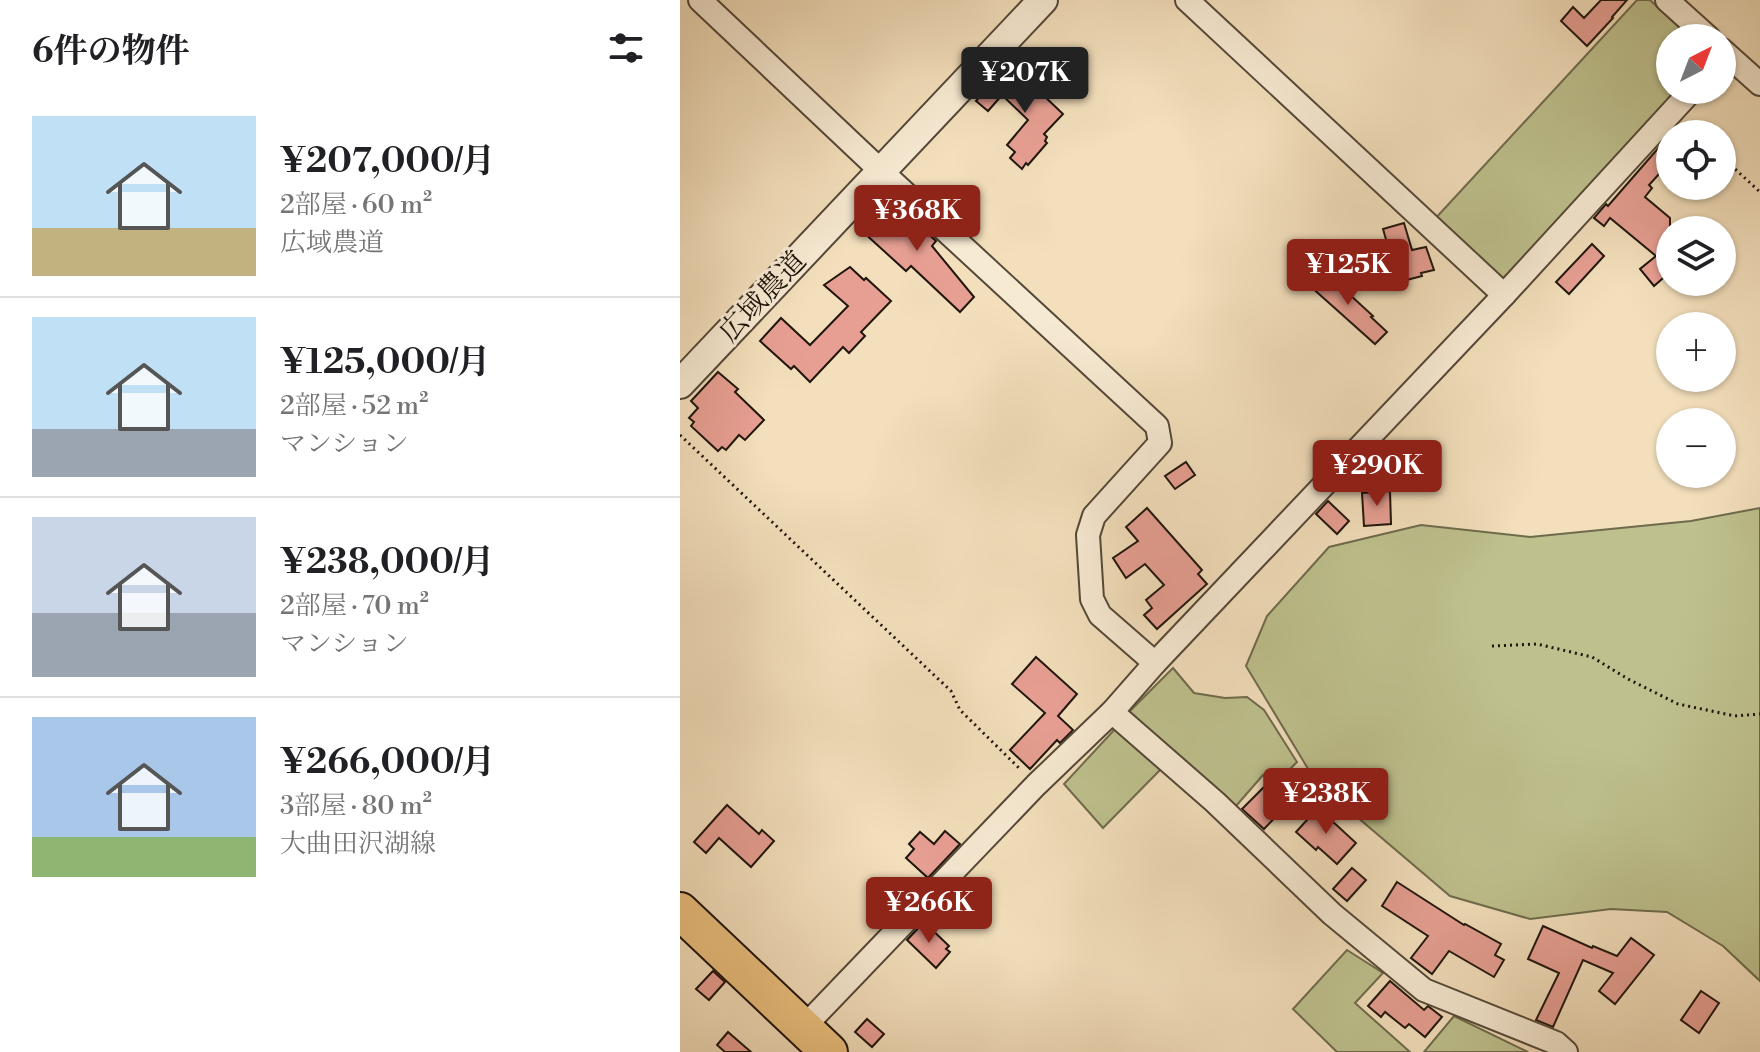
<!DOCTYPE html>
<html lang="ja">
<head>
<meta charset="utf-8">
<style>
	:root { --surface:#fff; --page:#f2f2f2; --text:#202124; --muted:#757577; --line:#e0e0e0; --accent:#8f2418 }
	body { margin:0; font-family:"Libre Bodoni","Noto Serif JP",serif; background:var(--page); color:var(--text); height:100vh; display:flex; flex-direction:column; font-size:30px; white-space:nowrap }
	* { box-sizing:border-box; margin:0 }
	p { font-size:26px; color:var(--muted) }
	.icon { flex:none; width:44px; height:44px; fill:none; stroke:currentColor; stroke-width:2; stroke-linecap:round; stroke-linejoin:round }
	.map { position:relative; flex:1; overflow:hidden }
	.drawer { display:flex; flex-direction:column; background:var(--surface); width:680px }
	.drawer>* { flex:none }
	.needle { width:52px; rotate:42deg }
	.fabs { position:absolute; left:976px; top:24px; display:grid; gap:16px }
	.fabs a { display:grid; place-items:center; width:80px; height:80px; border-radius:50%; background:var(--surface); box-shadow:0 2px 6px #0004; font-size:40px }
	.price { position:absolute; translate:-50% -68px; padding:0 18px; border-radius:8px; background:var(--accent); color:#fff; font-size:26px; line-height:52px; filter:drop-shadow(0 2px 4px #0008) }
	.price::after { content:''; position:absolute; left:50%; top:48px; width:24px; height:18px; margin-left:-12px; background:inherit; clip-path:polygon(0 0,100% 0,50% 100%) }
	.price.active { background:#222; color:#fff }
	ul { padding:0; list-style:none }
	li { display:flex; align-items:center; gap:24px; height:200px; padding:0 32px }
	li+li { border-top:2px solid var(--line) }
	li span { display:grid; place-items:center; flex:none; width:224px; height:160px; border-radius:0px; color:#555 }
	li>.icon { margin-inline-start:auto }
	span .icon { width:96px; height:96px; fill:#fffc; stroke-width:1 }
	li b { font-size:34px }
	h2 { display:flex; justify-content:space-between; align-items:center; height:96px; padding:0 32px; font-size:34px }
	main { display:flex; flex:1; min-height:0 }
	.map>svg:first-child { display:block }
	.green { fill:#bec18e; stroke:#6e6b4d; stroke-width:2 }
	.building { fill:#e79f93; stroke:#1f150c; stroke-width:2 }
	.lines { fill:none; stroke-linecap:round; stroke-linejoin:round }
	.minor-casing { stroke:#544838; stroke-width:26 }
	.tertiary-casing { stroke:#544838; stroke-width:32 }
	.primary-casing { stroke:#1f150c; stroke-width:40 }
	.path { stroke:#1f150c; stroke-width:3; stroke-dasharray:2 4; stroke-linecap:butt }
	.minor { stroke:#f7ead3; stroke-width:22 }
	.tertiary { stroke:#f7ead3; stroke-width:28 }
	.primary { stroke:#eac07e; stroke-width:36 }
	.labels { text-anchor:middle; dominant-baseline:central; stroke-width:6; stroke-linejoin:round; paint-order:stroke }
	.street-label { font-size:28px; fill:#1f150c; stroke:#f7ead3 }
</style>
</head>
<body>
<main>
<section class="drawer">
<h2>6件の物件<svg class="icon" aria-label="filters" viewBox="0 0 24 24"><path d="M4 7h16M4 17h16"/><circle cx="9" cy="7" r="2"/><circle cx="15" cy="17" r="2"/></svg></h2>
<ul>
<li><span style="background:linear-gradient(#bfe0f5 70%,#c2b280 0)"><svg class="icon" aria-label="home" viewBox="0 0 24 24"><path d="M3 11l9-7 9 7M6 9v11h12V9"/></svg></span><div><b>¥207,000/月</b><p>2部屋 · 60 m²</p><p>広域農道</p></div></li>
<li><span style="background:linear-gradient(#bfe0f5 70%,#9aa5b1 0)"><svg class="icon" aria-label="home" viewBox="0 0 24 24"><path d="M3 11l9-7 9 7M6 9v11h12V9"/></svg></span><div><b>¥125,000/月</b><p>2部屋 · 52 m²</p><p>マンション</p></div></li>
<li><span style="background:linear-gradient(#c9d6e8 60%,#9aa5b1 0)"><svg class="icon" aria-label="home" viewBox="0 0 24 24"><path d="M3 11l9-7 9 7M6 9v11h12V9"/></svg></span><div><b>¥238,000/月</b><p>2部屋 · 70 m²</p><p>マンション</p></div></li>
<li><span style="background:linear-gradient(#a9c7e8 75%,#8fb573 0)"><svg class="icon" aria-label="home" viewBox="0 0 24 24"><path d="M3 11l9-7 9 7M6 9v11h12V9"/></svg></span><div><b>¥266,000/月</b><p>3部屋 · 80 m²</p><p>大曲田沢湖線</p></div></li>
</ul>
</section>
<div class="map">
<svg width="1080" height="1052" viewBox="0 0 1080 1052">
	<rect width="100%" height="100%" fill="#f3dfbc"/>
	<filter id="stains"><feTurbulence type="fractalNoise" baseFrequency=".0025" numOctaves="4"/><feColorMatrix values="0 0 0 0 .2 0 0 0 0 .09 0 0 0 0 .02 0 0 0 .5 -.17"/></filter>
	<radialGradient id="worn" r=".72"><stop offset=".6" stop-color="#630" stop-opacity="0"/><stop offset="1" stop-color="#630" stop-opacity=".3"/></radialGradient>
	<g class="green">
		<path d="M957,0H970L1011,38H990V90H1002L822,284L753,221Z"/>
		<path d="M1080,508V981L1043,946L987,912L931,909L850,919L770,896L636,782L566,666L587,616L649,547L741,525L850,537L1011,521Z"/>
		<path d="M493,668L514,693L545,698L567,697L584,710L617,762L594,785L583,775L556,806L449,712Z"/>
		<path d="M436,728L482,768L423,828L384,784Z"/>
		<path d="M667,950L703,973L675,1003L730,1052H657L613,1009Z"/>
		<path d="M774,1016L848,1052H744Z"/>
	</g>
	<g class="building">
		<path d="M921,0H947L932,17L933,18L907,46L881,21L893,7L904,18Z"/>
		<path d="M336,69L383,114L364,134L367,137L365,141L367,143L348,165L346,163L342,169L330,158L335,152L327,145L348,120L322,95L308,111L296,101L311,84L317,89Z"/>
		<path d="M981,145L990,153V162L969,185L972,188L965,197L990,218V272L974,286L960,269L976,256L930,218L924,226L914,218L926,204L928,206Z"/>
		<path d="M212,200L256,241L252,246L294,297L280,312L231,266L226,271L183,232Z"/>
		<path d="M724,223L732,250L746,247L754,270L741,273L742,276L715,283L708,258L711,257L703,229Z"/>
		<path d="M912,244L924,256L889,294L876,282Z"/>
		<path d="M170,267L184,280L186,278L211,301L181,332L185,336L169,353L163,347L130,382L114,366L111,369L80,341L101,318L130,345L168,306L144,285Z"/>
		<path d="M644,271L693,316L691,317L707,332L695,344L630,286Z"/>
		<path d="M38,372L58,389L55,392L84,420L65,440L59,435L46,450L42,447L38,451L11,426L14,422L9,418L18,408L11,401Z"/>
		<path d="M506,462L515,475L495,489L485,476Z"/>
		<path d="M710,491L711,524L684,526L682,493Z"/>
		<path d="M648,501L669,521L657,534L636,514Z"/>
		<path d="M467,508L522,570L518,574L527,584L477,629L464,615L472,608L466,600L484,585L465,564L446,578L433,558L458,541L446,527Z"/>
		<path d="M356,657L397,694L378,716L393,730L380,743L377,740L350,769L330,750L365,713L332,684Z"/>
		<path d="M584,787L605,807L584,829L562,809Z"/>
		<path d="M47,805L79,834L82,830L94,841L71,867L39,838L26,853L14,842Z"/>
		<path d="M638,808L676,843L657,864L638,847L636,850L616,832Z"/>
		<path d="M265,831L280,844L248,878L226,858L234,849L229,844L240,832L254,844Z"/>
		<path d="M672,868L686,880L667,901L653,889Z"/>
		<path d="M717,882L784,925L785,924L821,944L815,955L824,960L814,977L769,951L752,974L731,958L748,936L702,906Z"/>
		<path d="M244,922L269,946L266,949L270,952L256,968L227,940Z"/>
		<path d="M863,926L912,948L913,946L937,956L951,938L974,955L935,1004L919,991L933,973L903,960L873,1027L856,1020L879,973L848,959Z"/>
		<path d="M33,971L45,982L29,1000L16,989Z"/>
		<path d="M710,981L744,1010L748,1006L762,1017L745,1037L729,1024L725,1028L705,1012L701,1017L688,1006Z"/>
		<path d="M1021,991L1039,1003L1019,1033L1001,1020Z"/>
		<path d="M187,1019L204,1034L192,1047L175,1032Z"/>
		<path d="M48,1032L71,1052H45L37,1045Z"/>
	</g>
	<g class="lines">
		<g class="minor-casing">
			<g id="minor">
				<path d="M20,0L201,171L477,426L480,443L414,516L408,535L412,599L420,615L475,663"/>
				<path d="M507,0L824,295"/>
				<path d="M987,0L1029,38"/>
				<path d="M1042,50L1080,84"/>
				<path d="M432,712L535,802L652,914L744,990L876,1043L886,1052"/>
				<path d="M123,1028L356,785L432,712L475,663L824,295L1012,90"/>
			</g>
		</g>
		<g class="tertiary-casing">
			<path id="tertiary" d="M0,384L363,0"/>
		</g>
		<g class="primary-casing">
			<path id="primary" d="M0,911L149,1052"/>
		</g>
		<g class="path">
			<path d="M1009,126L1018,134"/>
			<path d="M1042,157L1080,192"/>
			<path d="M0,435L271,691L280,710L341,770"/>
			<path d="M812,646L857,644L912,657L948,679L998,704L1055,716L1080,714"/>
		</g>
		<use href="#minor" class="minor"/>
		<use href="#tertiary" class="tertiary"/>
		<use href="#primary" class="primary"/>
	</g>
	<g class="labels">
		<g class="street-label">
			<text transform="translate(83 297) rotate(-47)">広域農道</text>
		</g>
	</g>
	<rect width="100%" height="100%" filter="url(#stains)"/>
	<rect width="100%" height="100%" fill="url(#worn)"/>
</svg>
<div class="fabs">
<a><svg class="needle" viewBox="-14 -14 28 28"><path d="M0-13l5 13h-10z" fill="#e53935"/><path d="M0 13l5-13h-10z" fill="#757577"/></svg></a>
<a><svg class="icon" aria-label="locate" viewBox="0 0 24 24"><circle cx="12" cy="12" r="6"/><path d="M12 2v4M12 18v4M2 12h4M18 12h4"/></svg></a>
<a><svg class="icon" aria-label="layers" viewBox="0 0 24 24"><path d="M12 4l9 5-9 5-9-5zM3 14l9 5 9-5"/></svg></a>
<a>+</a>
<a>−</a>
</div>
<b class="price active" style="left:345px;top:115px">¥207K</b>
<b class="price" style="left:237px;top:253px">¥368K</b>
<b class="price" style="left:668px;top:307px">¥125K</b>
<b class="price" style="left:697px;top:508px">¥290K</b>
<b class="price" style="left:646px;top:836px">¥238K</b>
<b class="price" style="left:249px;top:945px">¥266K</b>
</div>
</main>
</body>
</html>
